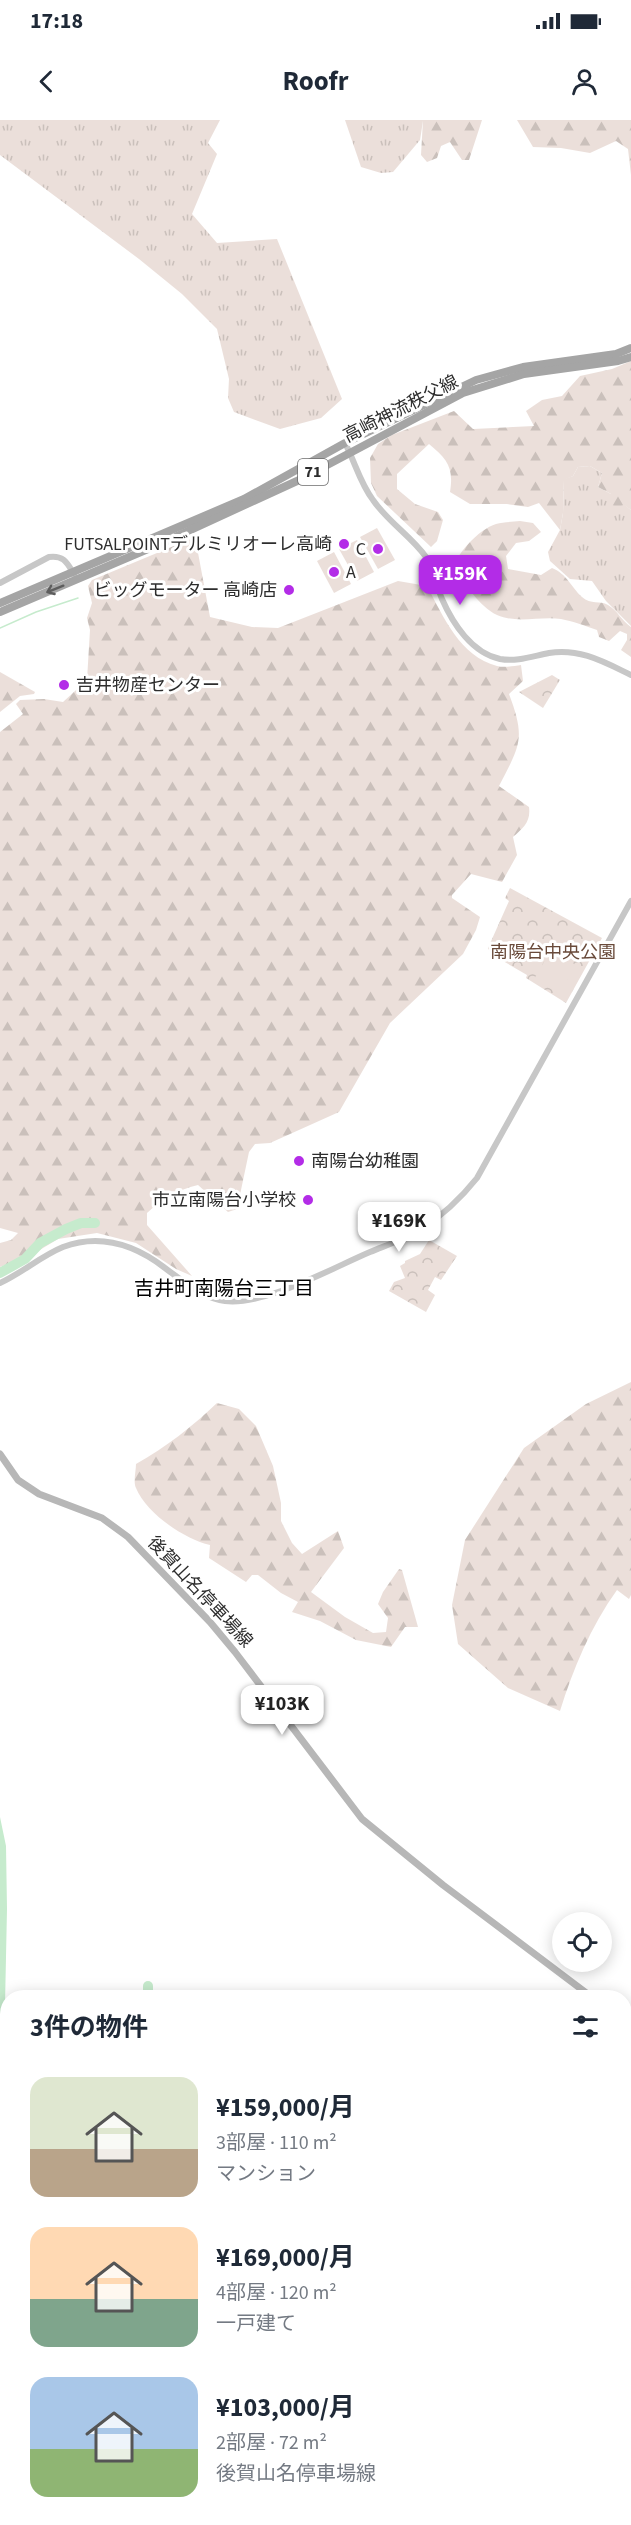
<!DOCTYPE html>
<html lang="ja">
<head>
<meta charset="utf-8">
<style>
	:root { --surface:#fff; --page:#f2f2f3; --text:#1f2937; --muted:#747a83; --accent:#b32ce7 }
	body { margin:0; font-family:"Source Sans 3","Noto Sans JP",sans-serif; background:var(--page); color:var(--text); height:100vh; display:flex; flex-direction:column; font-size:22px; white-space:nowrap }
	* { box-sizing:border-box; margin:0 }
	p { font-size:20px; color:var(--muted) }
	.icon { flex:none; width:33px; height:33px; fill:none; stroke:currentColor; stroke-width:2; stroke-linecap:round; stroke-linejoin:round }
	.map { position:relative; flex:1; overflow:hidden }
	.side { position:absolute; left:0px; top:1870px; width:632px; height:536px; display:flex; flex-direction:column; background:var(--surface); border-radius:24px 24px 0 0; box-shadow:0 3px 15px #0003 }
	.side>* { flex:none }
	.tools { position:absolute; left:552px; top:1792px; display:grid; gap:12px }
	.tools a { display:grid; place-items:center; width:60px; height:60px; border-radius:50%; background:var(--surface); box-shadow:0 3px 15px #0003; font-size:30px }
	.price { position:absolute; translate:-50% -51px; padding:0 14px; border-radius:12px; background:#fff; color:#222; font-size:20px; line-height:39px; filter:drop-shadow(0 2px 3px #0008) }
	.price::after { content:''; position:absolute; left:50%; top:36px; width:18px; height:14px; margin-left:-9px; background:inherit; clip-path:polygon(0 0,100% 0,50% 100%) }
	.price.selected { background:var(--accent); color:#fff }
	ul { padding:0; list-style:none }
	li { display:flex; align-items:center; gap:18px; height:150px; padding:0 30px }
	li span { display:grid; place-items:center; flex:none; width:168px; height:120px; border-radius:18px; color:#555 }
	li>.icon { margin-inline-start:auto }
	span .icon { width:72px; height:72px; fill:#fffc; stroke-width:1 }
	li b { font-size:26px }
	h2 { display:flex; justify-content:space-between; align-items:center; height:72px; padding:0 30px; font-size:26px }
	.status { display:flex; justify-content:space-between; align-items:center; height:42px; padding:0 30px; background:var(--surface); direction:ltr }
	.status svg { height:16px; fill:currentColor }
	header { display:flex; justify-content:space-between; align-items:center; height:78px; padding:0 30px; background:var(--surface); font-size:27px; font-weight:700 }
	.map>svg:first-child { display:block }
	.grass { fill:url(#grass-tufts) }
	.forest { fill:url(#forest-firs) }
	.park { fill:url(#park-crowns) }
	.pitch { fill:#ebdfda }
	.water { fill:#c6ebcd }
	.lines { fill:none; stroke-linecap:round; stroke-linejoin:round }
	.stream { stroke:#c6ebcd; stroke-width:1.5 }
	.river { stroke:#c6ebcd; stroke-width:10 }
	.tertiary { stroke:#c7c7c7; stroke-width:6 }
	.secondary { stroke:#b7b7b7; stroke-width:7 }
	.primary { stroke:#a5a5a5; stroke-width:8 }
	.oneway { stroke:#5d5d5d }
	.poi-dot { fill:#b32ce7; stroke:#fff; stroke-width:2 }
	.labels { text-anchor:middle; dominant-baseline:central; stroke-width:6; stroke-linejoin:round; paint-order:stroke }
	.shield { fill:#fff; stroke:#6c6c6c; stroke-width:1.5 }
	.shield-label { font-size:16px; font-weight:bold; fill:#2d2d2d }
	.street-label { font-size:18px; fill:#2d2d2d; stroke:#fff }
	.poi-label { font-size:18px; fill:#2d2d2d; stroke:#fff; text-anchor:end }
	.park-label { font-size:18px; fill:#694a3a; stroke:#fff }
	.neighbourhood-label { font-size:20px; fill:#000; stroke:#fff }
</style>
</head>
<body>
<div class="status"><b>17:18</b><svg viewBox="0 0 49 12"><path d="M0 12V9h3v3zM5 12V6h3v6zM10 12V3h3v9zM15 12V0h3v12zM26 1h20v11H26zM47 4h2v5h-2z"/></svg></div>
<header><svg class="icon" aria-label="back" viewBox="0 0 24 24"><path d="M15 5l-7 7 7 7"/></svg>Roofr<svg class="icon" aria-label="person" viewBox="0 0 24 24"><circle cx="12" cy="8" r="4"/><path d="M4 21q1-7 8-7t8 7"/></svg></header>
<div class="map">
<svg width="631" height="2405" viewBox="0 0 631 2405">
	<defs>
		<pattern id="grass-tufts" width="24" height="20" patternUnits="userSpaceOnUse" patternTransform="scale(1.5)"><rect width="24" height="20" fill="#ebdfda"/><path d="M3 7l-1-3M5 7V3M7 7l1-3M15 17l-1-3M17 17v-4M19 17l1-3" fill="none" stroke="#cac0bb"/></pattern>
		<pattern id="forest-firs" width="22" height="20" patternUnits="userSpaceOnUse" patternTransform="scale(1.5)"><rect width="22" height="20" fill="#ebdfda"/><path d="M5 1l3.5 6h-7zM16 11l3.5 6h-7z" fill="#cac0bb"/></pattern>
		<pattern id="park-crowns" width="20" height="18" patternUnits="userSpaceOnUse" patternTransform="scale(1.5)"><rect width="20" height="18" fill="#ebdfda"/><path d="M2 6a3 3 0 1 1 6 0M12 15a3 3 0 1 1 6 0" fill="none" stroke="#cac0bb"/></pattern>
	</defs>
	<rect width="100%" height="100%" fill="#fff"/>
	<g class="grass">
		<path d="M0,0H220L208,23L217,34L192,94L217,123L277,119L342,279L321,298L280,309L234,292L228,278L229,259L217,209L182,174L139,139L0,35Z"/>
		<path d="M345,0H423V1L420,20L393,52L381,53L361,47Z"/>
		<path d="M590,346L602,353L598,367L611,374L631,390V506L606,481L592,461L570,459L550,441L548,432L560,410L563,393L564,359L573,356L578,347Z"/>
	</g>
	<g class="forest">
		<path d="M423,0H482L469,40H462L450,22L441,26L437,38L427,42L421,35Z"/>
		<path d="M517,0H631V55L628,29L616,21L590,33L561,28L533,27Z"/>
		<path d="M631,241V390L624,385L618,387L611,385V374L598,367L602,353L590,346L578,347L573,356L564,360L563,393L560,410L539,383L528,387L507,384H470L450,372C454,347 447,339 429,324L397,354V369L415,384L438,392L443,400L437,421L431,427L377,376L371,363L370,338L378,324L392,315L454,291L473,309L534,306L526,291L542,280L562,276L580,256L612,249Z"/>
		<path d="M520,401L533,403L541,412L529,421L516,423L506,436L508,449L541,455L552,448C567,454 571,467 582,477C591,485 600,480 608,485C617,490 622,501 631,507V537L621,530L627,520V514L620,511L609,521L599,517L597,510C586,506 572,501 561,499C540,496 517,504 497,495C478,486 469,465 453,454C452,437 479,409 496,404C503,402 512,402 520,401Z"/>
		<path d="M193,418L196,422L210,497L252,507L278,508L398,461L427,466C444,498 460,536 497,546C504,548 514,546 521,545L523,561L509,574C526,619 520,625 499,666L529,687C531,702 523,708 513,717L517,735L502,762L471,754L452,775V778L480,797L476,810L463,834L390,903L339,992L270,1023L255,1024L249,1032L237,1089L228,1092L198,1065C177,1070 163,1078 147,1093V1105L192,1156L176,1149L136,1123L97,1113L58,1119L33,1134L0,1147V1123L11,1120L18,1113L0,1108V612L23,594L16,584L20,580L44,579L63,582L87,560L90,510L87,498L92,483L88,466L92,460Z"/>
		<path d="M0,552L35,572L34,574L20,576L0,592Z"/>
		<path d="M631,1262V1475L629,1479L617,1470C591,1506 573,1549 560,1591L508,1568L458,1524L452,1485L465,1420L524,1328L586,1284Z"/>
		<path d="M217,1283L239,1289L256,1306L273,1346L281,1383V1401L292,1423L302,1434L338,1411L344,1428L311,1472L345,1497L373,1513L386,1512L388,1498L378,1484L383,1472L399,1449L402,1450L418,1507H405L391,1527L356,1520L320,1501L292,1492L298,1482L281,1473L258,1455H252L246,1462L209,1438L210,1425C184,1419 146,1393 136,1368C133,1362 136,1351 136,1344C166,1327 192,1307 217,1283Z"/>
	</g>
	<g class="park">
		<path d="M552,555L560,560L543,588L519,572Z"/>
		<path d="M510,768L602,818L566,883L526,858L527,855L491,834L488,828L509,781L505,778Z"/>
		<path d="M429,1120L457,1136L441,1160L435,1157L428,1170L435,1175L426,1192L389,1171L394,1162L405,1158L400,1146L405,1143V1141L420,1134Z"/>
	</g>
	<g class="pitch">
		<path d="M377,408L395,440L378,449L360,417Z"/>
		<path d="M357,420L374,452L357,461L339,429Z"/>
		<path d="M334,432L351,464L334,473L317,441Z"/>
		<path d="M551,830L576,845L560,874L534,859Z"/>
	</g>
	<path class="water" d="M0,1697L6,1726L7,1789L3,1981L8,2085V2398L20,2399V2405H0Z"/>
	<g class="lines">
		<path class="stream" d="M0,508L36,492L78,478"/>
		<g class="river">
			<path d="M0,1153L25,1139L40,1123L66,1109L81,1103H95"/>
			<path d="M148,1878V1866"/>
		</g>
		<g class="tertiary">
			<path d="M345,323C355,342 360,363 373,380C388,402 411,416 426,437C436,449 436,465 442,479C453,504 472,533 500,539C517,542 533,536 549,533C580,528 604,542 631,555"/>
			<path d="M0,463L49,437C64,435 67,443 74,454"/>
			<path d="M0,1163C22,1153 41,1136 63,1127C101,1113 135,1125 165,1148C183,1161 202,1178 225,1181C265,1186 332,1148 370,1132C387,1125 405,1119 420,1110C442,1096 461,1078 477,1058L631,781"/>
			<path d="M624,2330L631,2321"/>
			<path d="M570,2405L574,2398"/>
		</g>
		<g class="secondary">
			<path d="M0,1334L18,1360L39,1374L102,1398L128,1417L210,1502L235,1532L362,1699L443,1765L593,1878"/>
			<path d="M624,1902L631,1907"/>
		</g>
		<g class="primary">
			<path d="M0,483L244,379L345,323L476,260L523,247L616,234L631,228"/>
			<path d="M0,492L162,423L297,361L463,273L524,254L618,241L631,237"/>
		</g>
	</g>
	<defs><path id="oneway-shaft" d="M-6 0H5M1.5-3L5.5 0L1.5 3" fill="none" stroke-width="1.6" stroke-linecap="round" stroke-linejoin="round" transform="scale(1.5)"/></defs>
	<use class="oneway" href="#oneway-shaft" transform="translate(55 469) rotate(158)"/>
	<g class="poi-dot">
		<circle cx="344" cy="424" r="6"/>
		<circle cx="378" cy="429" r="6"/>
		<circle cx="334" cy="452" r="6"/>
		<circle cx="289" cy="470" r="6"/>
		<circle cx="64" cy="565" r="6"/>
		<circle cx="299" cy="1041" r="6"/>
		<circle cx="308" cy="1080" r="6"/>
	</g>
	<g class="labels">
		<rect class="shield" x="298" y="339" width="30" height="26" rx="4.5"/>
		<g class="shield-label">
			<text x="313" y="352">71</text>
		</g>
		<g class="street-label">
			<text transform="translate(401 289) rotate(-27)">高崎神流秩父線</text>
			<text transform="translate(200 1472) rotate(47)">後賀山名停車場線</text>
		</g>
		<g class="poi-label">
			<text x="332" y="424">FUTSALPOINTデルミリオーレ高崎</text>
			<text x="366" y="429">C</text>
			<text x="346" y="452" text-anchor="start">A</text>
			<text x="277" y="470">ビッグモーター 高崎店</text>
			<text x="76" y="565" text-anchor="start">吉井物産センター</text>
			<text x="311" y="1041" text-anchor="start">南陽台幼稚園</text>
			<text x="296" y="1080">市立南陽台小学校</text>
		</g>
		<g class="park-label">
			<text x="553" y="832">南陽台中央公園</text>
		</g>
		<g class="neighbourhood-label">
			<text x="224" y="1169">吉井町南陽台三丁目</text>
		</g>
	</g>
</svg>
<div class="tools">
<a><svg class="icon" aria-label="locate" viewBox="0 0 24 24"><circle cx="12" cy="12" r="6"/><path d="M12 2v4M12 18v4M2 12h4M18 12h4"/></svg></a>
</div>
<b class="price selected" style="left:460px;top:486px">¥159K</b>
<b class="price" style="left:399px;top:1133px">¥169K</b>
<b class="price" style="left:282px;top:1616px">¥103K</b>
<section class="side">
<h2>3件の物件<svg class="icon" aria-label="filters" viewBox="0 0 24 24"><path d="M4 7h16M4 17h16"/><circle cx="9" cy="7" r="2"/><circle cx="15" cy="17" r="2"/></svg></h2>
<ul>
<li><span style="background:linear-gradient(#dfe7d0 60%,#b9a48a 0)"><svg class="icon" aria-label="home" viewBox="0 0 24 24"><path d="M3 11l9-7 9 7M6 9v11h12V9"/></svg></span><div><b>¥159,000/月</b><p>3部屋 · 110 m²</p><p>マンション</p></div></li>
<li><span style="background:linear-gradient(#ffd9b3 60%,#7fa58c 0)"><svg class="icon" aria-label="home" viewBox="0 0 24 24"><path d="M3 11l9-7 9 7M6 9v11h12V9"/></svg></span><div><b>¥169,000/月</b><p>4部屋 · 120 m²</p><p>一戸建て</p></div></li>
<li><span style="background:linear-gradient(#a9c7e8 60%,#8fb573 0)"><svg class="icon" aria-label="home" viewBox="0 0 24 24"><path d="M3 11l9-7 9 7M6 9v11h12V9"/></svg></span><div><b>¥103,000/月</b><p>2部屋 · 72 m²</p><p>後賀山名停車場線</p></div></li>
</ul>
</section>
</div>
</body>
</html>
